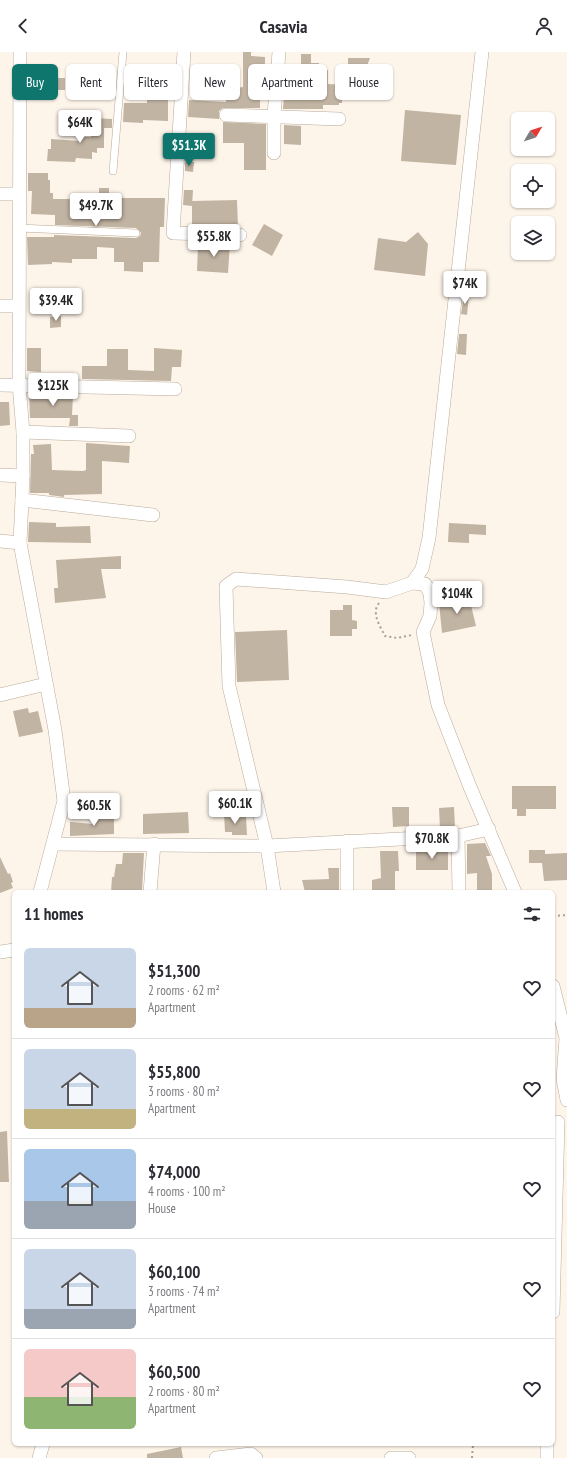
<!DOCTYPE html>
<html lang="en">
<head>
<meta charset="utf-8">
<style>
	:root { --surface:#fff; --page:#f7f7f7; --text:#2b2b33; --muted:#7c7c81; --line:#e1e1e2; --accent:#0f766e }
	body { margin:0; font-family:"PT Sans Narrow",sans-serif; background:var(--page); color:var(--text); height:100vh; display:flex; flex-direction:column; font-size:15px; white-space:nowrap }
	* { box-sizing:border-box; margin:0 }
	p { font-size:13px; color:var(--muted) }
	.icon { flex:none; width:22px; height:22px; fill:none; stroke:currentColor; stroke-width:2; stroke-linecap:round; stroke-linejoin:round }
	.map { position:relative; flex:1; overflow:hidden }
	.panel { position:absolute; left:12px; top:838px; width:543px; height:556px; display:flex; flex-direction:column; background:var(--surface); border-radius:6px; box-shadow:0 1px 3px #0004 }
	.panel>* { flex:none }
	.hud { position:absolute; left:12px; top:12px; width:543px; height:36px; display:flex; gap:8px }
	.needle { width:26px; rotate:51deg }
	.tools { position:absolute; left:511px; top:60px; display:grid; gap:8px }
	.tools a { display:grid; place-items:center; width:44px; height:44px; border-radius:6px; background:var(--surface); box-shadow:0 1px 3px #0004; font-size:20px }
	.price { position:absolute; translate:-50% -34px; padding:0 9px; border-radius:4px; background:#fff; color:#222; font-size:13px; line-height:26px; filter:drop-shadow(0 1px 2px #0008) }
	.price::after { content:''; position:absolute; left:50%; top:24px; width:12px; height:9px; margin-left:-6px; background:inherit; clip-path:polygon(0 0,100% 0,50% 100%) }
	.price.selected { background:var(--accent); color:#fff }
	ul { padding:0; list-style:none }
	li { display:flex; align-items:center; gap:12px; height:100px; padding:0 12px }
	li+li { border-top:1px solid var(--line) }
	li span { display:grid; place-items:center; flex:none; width:112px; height:80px; border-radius:6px; color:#555 }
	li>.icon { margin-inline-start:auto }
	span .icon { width:48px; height:48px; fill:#fffc; stroke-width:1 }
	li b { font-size:17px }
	h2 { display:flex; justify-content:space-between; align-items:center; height:48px; padding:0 12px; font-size:17px }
	.tag { padding:0 14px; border-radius:6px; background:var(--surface); box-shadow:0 1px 3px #0004; font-size:14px; line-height:36px }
	.tag.selected { background:var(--accent); color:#fff }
	header { display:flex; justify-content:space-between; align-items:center; height:52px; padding:0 12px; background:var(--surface); font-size:18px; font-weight:700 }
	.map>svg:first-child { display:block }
	.building { fill:#c2b4a3 }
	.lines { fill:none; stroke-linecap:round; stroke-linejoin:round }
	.service-casing { stroke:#b8aa99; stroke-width:8 }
	.minor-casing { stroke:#b8aa99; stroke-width:14 }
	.path { stroke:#a7a096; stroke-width:2; stroke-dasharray:2 3; stroke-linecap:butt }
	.service { stroke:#fff; stroke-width:7 }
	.minor { stroke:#fff; stroke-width:13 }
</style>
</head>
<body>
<header><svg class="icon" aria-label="back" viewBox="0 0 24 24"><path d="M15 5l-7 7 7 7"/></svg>Casavia<svg class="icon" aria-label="person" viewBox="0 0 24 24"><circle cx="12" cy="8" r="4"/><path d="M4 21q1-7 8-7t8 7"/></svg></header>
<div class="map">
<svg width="567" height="1406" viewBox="0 0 567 1406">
	<rect width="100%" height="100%" fill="#fef5ea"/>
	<g class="building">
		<path d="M243,0H251V4L265,5V14H270L268,42H260V56H223L219,59V67L188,65L189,48L226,50V37L243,35Z"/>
		<path d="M301,2H311V11H319V18H328V32L346,33V46H342V51H339V53H323V57H283L285,30H301Z"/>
		<path d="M348,6H370L365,19V29L348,28Z"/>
		<path d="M84,16H102V32L83,31Z"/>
		<rect x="46" y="26" width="19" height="12"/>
		<path d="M147,46L168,47V69L143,68V71L123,70L124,51H147Z"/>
		<path d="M405,58L461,63L456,113L401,109Z"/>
		<path d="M92,66L112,67V76H104V96H97V101L92,100V107L76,106L75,110L47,109L48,97H51V87L79,89V85H91Z"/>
		<path d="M223,70L266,72V118H244V91H223Z"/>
		<path d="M284,73L301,74V93L284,92Z"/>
		<path d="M185,110H194L193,120L185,119Z"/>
		<path d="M28,121H48V128H50V141H53V147H99V136H109V143L115,144V146H165L164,175H160L159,210H143V220L124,219V210H114V196L97,195V207H72V211L52,210V212L28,213L27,185H54V183L136,186L140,184L141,181L136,176L55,173V163L31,162L32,139H28Z"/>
		<path d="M184,138H193L192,154L183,153Z"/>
		<path d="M237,148L238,175L192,174V149Z"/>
		<path d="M264,172L283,183L272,204L252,193Z"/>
		<path d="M418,180L428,192L425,224L374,218L378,186L406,190Z"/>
		<path d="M221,190L230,191L228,221L197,219L198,192L221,194Z"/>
		<path d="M464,242H469L467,263L461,262Z"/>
		<path d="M61,264V275L50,276V265Z"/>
		<path d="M459,282H467L466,303L457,302Z"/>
		<path d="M27,296H41V320L27,319Z"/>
		<path d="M154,296L182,298L181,315H172L171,329L82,327V314H107V297H128V318L154,319Z"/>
		<path d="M29,342L73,343L72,363H78V374H69L70,366H30Z"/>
		<path d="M0,350H9L10,373L0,374Z"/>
		<path d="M86,391L130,394L129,411L102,409V442L64,443V445L49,443V441H30L31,402H34L33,393L51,392L52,418L83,419L86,418Z"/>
		<path d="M29,470L56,471V475L90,474L91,491L28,490Z"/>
		<path d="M449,471L486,473V483L469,482V491L448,490Z"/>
		<path d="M121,504V517H101L106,546L55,551L54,536H58L56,508Z"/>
		<path d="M469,545L476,574L442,581L439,551Z"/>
		<path d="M343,553H352V568L357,569V577H352V584H330V558H343Z"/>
		<path d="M287,578L289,628L237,630L235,580Z"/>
		<path d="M28,656L29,661L38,659L43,680L19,685L13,659Z"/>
		<path d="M512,734H556V757H526V764H517V757H512Z"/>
		<path d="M392,755H409V774L393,775Z"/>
		<path d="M454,755L455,776L440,777L439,756Z"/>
		<path d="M188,760L189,781L143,782V762Z"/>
		<path d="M232,761V765H246L247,783H232V780H225L224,762Z"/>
		<path d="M94,762L114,763V782L70,784V770L94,772Z"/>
		<path d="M485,791L491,804H486L492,822V840H477V821L467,822V792Z"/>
		<rect x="416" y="798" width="32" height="20"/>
		<path d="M529,798H545V802L567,801V828L544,829L542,811H529Z"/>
		<path d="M380,799H398L399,819H395V840H372V828L381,826Z"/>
		<path d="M123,801H144L142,839L111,840L112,825H114L116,812H122Z"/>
		<path d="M0,805L8,822L10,821L13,830L11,831L13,836L0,841Z"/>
		<path d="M328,816H339V840H305L302,828L329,827Z"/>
		<path d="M7,1079L9,1130H0V1080Z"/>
		<path d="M181,1395L183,1406H147V1402Z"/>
	</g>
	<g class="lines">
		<g class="service-casing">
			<g id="service">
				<path d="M113,119L123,0"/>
				<path d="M18,176L136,181"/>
			</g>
		</g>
		<g class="minor-casing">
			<g id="minor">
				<path d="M20,0L19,332L23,380V424L20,491L55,678L64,749L40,840"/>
				<path d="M184,0L173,181L240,183"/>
				<path d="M226,63L339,67"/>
				<path d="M274,101V64L279,0"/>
				<path d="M0,142H19"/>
				<path d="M0,254H18"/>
				<path d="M0,333L175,337"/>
				<path d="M23,380L129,384"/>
				<path d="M0,423L23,424"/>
				<path d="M22,448L153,463"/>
				<path d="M0,489L20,491"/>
				<path d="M412,531L425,532L430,541L431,551L430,564L423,580L438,653L470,735L515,840"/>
				<path d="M0,643L46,632"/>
				<path d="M458,784L459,840"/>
				<path d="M347,789V840"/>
				<path d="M54,792L267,794L458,784L489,777"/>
				<path d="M150,840L154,792"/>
				<path d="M274,840L267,794L229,634L226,534L236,527L347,535L386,540L412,531L422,517L429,486L482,0"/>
				<path d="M0,900L14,898"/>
				<path d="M553,934L566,986L563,1027L567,1048"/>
				<path d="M553,1260L558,1070"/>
				<path d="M39,1406L43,1392"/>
				<path d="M216,1406L251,1402L256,1406"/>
				<path d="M391,1406H409"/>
				<path d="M547,1406V1392"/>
			</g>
		</g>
		<g class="path">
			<path d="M379,551C371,561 380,574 385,584L397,586L412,583"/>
			<path d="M553,864L567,863"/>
			<path d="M472,1406L473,1392"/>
		</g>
		<use href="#service" class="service"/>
		<use href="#minor" class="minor"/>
	</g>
</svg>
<div class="tools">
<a><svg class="needle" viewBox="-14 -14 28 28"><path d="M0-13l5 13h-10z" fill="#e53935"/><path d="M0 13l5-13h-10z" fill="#7c7c81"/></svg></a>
<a><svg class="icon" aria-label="locate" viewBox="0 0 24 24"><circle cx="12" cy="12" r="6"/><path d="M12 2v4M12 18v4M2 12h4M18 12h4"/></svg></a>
<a><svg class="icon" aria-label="layers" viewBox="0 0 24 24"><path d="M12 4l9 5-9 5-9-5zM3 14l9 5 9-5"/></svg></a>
</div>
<b class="price" style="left:80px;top:92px">$64K</b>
<b class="price selected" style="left:189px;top:115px">$51.3K</b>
<b class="price" style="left:96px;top:175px">$49.7K</b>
<b class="price" style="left:214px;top:206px">$55.8K</b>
<b class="price" style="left:465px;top:253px">$74K</b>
<b class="price" style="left:56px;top:270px">$39.4K</b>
<b class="price" style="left:53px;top:355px">$125K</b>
<b class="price" style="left:457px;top:563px">$104K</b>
<b class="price" style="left:235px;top:773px">$60.1K</b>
<b class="price" style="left:94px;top:775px">$60.5K</b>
<b class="price" style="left:432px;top:808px">$70.8K</b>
<div class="hud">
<a class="tag selected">Buy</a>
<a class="tag">Rent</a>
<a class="tag">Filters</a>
<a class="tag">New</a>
<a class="tag">Apartment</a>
<a class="tag">House</a>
</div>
<section class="panel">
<h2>11 homes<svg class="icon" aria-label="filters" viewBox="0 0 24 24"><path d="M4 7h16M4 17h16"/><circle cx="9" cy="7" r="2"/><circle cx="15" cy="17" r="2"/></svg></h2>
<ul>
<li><span style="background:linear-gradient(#c9d6e8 75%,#b9a48a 0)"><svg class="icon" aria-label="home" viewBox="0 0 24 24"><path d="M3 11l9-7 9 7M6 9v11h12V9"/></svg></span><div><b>$51,300</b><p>2 rooms · 62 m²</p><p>Apartment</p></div><svg class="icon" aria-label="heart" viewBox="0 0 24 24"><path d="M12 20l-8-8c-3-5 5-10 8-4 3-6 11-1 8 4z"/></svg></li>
<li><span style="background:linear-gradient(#c9d6e8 75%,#c2b280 0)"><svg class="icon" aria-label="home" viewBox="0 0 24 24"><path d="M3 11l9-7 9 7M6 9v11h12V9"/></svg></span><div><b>$55,800</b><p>3 rooms · 80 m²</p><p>Apartment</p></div><svg class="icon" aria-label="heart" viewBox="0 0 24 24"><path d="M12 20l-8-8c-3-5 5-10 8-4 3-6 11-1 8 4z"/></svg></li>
<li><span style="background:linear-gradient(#a9c7e8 65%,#9aa5b1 0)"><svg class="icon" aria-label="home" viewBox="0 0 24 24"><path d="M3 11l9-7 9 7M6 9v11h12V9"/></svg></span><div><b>$74,000</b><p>4 rooms · 100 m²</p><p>House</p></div><svg class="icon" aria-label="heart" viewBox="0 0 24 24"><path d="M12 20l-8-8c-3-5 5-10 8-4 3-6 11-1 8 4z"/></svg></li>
<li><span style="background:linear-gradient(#c9d6e8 75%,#9aa5b1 0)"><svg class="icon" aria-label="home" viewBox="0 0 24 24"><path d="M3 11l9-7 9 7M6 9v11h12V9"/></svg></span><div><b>$60,100</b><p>3 rooms · 74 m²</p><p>Apartment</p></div><svg class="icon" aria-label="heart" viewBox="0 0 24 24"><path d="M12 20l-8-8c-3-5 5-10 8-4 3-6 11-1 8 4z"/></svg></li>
<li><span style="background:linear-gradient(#f6c9c9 60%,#8fb573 0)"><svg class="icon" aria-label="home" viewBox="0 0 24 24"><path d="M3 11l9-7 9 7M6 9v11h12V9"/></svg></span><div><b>$60,500</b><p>2 rooms · 80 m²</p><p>Apartment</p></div><svg class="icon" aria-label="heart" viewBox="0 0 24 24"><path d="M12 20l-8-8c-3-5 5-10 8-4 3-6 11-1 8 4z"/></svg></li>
</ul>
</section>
</div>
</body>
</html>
